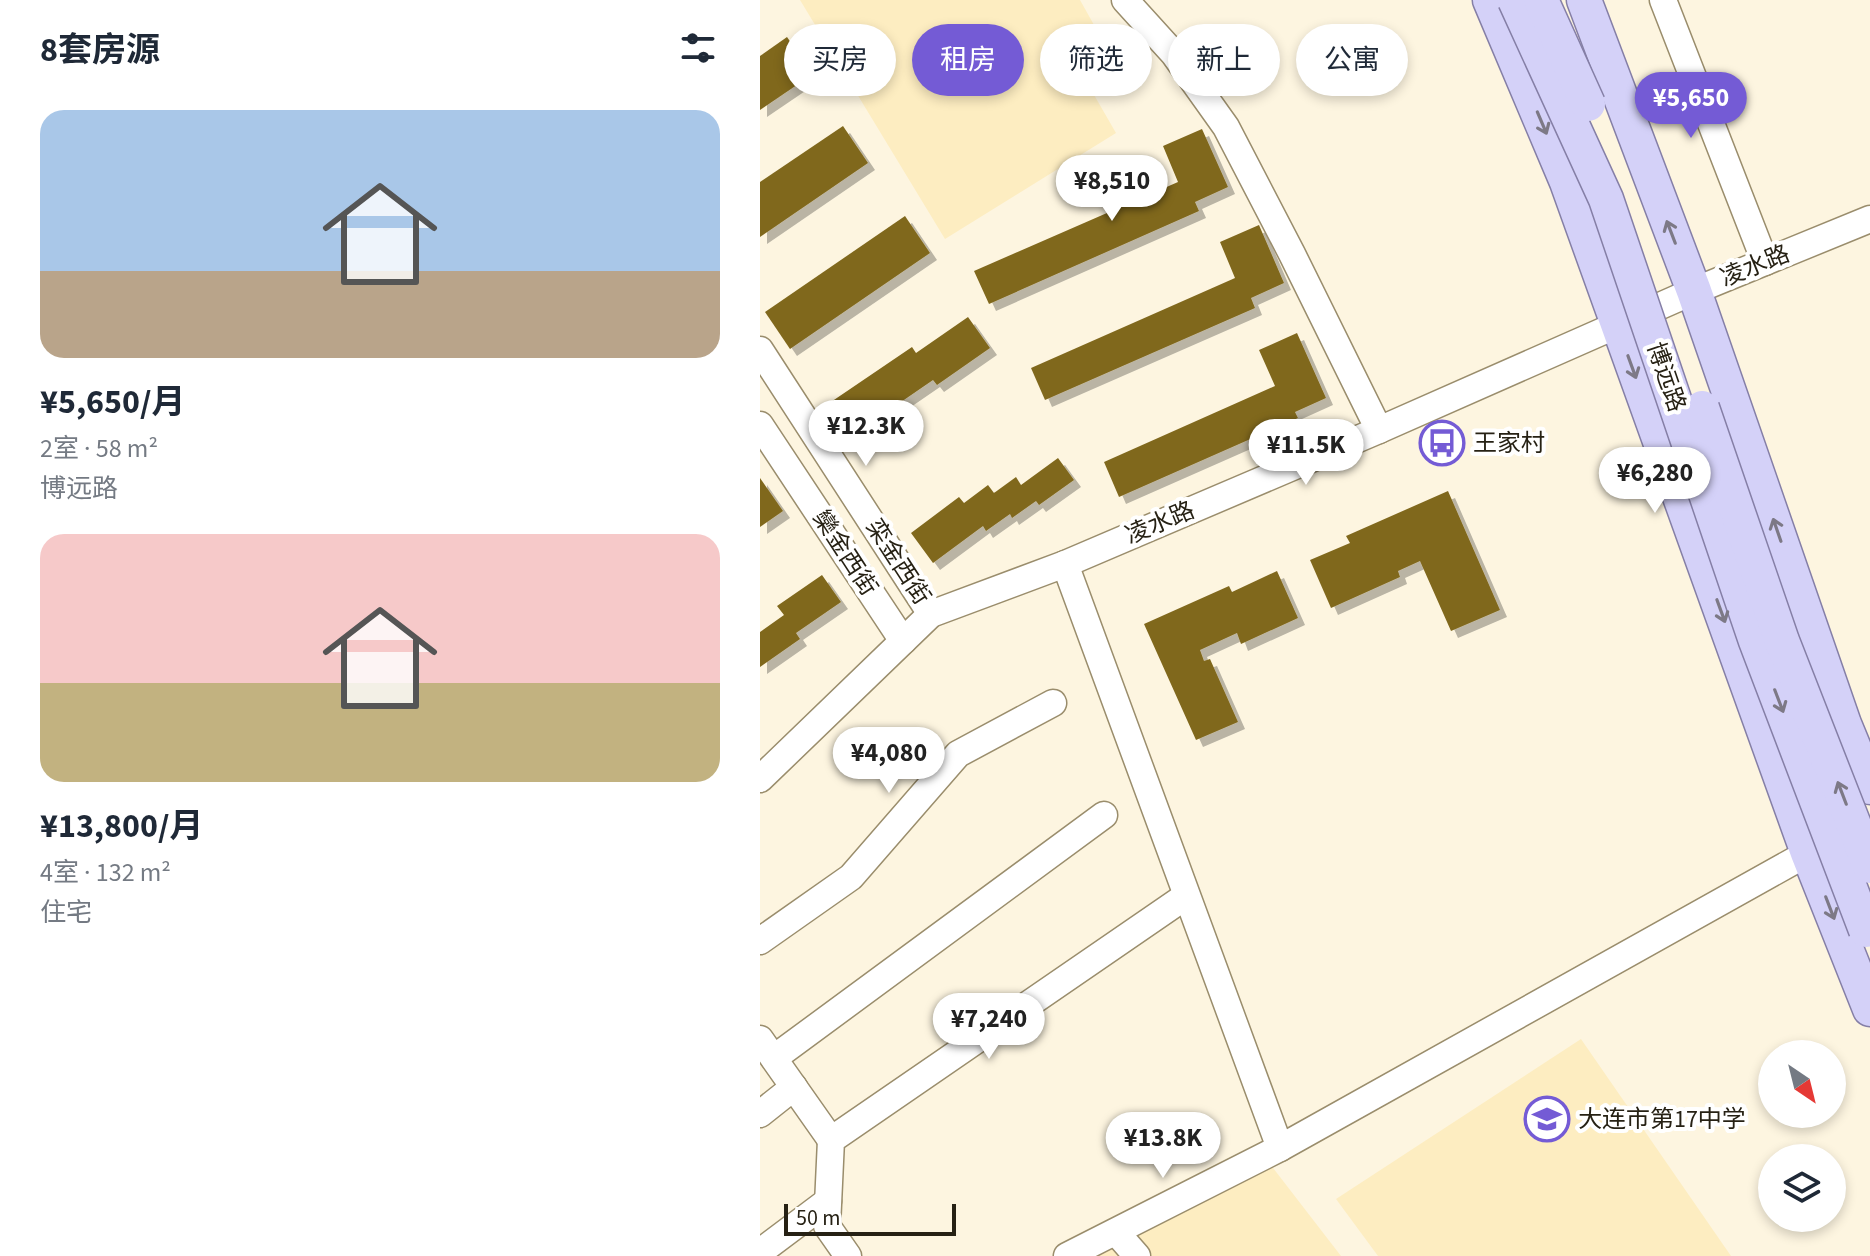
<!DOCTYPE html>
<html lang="zh">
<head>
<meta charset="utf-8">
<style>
	:root { --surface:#fff; --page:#f2f2f3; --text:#1f2937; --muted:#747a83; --accent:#745bd5 }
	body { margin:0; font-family:"Source Sans 3","Noto Sans SC",sans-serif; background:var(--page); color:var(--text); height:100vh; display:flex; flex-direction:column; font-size:30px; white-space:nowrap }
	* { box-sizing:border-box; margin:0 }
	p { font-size:26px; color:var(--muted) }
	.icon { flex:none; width:44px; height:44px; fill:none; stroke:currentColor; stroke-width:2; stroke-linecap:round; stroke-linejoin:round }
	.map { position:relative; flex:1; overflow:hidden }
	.details { display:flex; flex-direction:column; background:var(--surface); width:760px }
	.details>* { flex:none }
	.banner { position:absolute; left:24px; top:24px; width:760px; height:72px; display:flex; gap:16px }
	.needle { width:52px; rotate:145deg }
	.tools { position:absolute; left:998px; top:1040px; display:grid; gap:16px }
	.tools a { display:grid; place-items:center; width:88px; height:88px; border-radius:50%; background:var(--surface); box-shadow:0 4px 12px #0003; font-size:40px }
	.scale { position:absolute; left:24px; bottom:20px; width:172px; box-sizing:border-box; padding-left:8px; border:4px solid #262114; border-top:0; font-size:22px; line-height:28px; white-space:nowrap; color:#262114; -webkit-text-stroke:6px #fff; paint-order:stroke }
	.price { position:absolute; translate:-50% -68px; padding:0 18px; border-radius:28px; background:#fff; color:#222; font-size:26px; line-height:52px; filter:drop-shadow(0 2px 4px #0008) }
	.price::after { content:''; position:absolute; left:50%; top:48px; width:24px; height:18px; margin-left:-12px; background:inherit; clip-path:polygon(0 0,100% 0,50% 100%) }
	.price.current { background:var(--accent); color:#fff }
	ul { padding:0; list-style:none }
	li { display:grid; align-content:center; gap:16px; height:424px; padding:0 40px }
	li span { display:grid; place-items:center; height:248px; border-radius:24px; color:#555 }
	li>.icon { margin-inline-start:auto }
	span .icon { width:144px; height:144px; fill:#fffc; stroke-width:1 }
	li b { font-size:34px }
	h2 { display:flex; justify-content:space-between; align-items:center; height:96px; padding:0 40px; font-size:34px }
	.chip { padding:0 28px; border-radius:36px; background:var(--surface); box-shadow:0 4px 12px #0003; font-size:28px; line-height:72px }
	.chip.current { background:var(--accent); color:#fff }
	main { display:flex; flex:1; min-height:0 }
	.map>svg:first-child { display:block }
	.built { fill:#fdedc1 }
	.building { fill:#80681f; filter:url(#shadow) }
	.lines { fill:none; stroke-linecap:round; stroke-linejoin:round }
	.minor-casing { stroke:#9a8d6c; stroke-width:29 }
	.major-casing { stroke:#857fa6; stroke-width:37 }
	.minor { stroke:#fff; stroke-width:26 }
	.major { stroke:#d4d1f8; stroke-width:34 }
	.major-bridge-casing { stroke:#857fa6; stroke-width:37; stroke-linecap:butt }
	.major-bridge { stroke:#d4d1f8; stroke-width:34 }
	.oneway { stroke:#7d7986 }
	.labels { text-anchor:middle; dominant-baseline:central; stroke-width:8; stroke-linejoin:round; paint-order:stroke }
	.street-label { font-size:24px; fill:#262114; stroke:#fff }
	.poi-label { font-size:24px; fill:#262114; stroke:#fff; text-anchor:start }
</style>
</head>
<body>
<main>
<section class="details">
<h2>8套房源<svg class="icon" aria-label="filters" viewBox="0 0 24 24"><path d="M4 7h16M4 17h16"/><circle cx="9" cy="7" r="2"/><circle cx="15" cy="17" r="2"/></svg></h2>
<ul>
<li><span style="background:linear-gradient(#a9c7e8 65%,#b9a48a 0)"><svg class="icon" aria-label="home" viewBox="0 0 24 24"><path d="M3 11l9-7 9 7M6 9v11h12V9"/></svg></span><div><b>¥5,650/月</b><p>2室 · 58 m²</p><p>博远路</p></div></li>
<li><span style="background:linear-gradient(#f6c9c9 60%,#c2b280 0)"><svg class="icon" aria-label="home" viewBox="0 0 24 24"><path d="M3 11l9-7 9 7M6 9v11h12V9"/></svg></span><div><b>¥13,800/月</b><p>4室 · 132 m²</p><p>住宅</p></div></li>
</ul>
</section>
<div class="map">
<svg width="1110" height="1256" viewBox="0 0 1110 1256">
	<defs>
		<filter id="shadow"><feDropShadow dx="7" dy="7" stdDeviation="0" flood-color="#0004"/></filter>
	</defs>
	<rect width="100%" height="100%" fill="#fdf5e0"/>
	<g class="built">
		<path d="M40,0H320L352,57L322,74L356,133L185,239Z"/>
		<path d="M821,1039L971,1256H618L576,1199Z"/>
		<path d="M507,1160L581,1256H323Z"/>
	</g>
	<g class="building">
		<path d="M27,37L53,74L0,110V56Z"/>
		<path d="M83,126L108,163L0,237V182Z"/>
		<path d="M442,129L468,187L435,202L439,211L229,304L214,271L418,182L403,146Z"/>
		<path d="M145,216L170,253L30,349L5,312Z"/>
		<path d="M499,225L524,283L491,298L495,308L285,400L271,368L475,278L460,242Z"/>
		<path d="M208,317L230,348L177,385L173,380L90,437L68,404L152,347L156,353Z"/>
		<path d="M537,333L566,398L535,412L538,418L359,497L344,462L515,386L499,350Z"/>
		<path d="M298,458L314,480L279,505L276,501L252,518L250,514L226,531L223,526L173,563L151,533L199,497L204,503L228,485L234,493L256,477L261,485Z"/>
		<path d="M0,478L23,511L0,527Z"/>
		<path d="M688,491L740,610L691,631L660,561L638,571L640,577L571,608L550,560L590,543L586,536Z"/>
		<path d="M517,571L538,618L481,644L477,633L440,650L444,661L450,659L478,722L436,740L384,624L469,586L472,592Z"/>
		<path d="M62,575L81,602L36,633L40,639L0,667V632L24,615L17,606Z"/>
	</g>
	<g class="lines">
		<g class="minor-casing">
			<g id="minor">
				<path d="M365,0L414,54L466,127L532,254L619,430"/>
				<path d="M903,0L1005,262"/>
				<path d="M0,350L171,614"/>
				<path d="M0,425L143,641"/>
				<path d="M305,564L520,1148L1048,853"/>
				<path d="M0,779L171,614L305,564L619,430L934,291L1110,219"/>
				<path d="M0,941L91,877L198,754L293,703"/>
				<path d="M0,1039L71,1140"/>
				<path d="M14,1058L344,815"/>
				<path d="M0,1114L34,1087"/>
				<path d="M356,1232L377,1256"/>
				<path d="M0,1252L68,1201"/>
				<path d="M88,1256L67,1226L71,1140L426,896"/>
				<path d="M307,1256L520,1148"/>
			</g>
		</g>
		<g class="major-casing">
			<g id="major">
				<path d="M730,0L807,182L1048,853L1110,1009"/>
				<path d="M824,0L934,291L1084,724L1110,787"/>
			</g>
		</g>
		<use href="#minor" class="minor"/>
		<use href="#major" class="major"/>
		<g class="major-bridge-casing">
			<g id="major-bridge">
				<path d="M755,0L846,199L996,641L1106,930"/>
				<path d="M781,0L828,104"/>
				<path d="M942,408L1022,641L1110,866"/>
			</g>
		</g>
		<use href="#major-bridge" class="major-bridge"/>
	</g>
	<defs><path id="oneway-shaft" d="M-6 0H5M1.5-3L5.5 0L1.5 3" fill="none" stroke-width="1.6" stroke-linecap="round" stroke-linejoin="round" transform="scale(2)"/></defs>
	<g class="oneway">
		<use href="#oneway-shaft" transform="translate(782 123) rotate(67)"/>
		<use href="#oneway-shaft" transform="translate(911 232) rotate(-111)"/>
		<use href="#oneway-shaft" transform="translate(872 367) rotate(70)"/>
		<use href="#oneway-shaft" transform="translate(1017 530) rotate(-109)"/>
		<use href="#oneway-shaft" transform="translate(961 611) rotate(70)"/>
		<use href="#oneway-shaft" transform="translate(1019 701) rotate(69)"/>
		<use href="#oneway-shaft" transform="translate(1082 793) rotate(-111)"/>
		<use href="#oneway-shaft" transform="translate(1070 908) rotate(69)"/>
	</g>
	<defs>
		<g id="bus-ring" transform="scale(2.3)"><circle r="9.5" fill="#fff" stroke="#745bd5" stroke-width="1.5"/><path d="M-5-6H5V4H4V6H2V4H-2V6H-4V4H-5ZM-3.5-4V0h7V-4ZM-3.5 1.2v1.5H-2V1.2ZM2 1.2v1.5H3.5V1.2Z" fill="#745bd5"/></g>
		<g id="school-ring" transform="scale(2.3)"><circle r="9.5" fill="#fff" stroke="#745bd5" stroke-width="1.5"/><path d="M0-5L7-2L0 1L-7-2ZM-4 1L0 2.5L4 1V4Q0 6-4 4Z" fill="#745bd5"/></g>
	</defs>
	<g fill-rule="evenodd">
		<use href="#bus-ring" x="682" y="443"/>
		<use href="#school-ring" x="787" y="1119"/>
	</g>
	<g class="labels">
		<g class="street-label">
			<text transform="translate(995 266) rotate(-22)">凌水路</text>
			<text transform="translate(906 377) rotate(71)">博远路</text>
			<text transform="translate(400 523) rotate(-23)">凌水路</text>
			<text transform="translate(85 553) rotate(57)">欒金西街</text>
			<text transform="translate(138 562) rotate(57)">栾金西街</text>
		</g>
		<g class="poi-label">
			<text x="713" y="443">王家村</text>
			<text x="818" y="1119">大连市第17中学</text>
		</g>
	</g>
</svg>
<div class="tools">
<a><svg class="needle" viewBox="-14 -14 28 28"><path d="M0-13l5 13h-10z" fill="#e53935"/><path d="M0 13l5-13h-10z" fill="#747a83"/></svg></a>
<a><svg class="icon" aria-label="layers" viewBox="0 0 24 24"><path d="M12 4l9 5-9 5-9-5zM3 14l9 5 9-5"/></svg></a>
</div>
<div class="scale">50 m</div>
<b class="price current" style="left:931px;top:140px">¥5,650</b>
<b class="price" style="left:352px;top:223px">¥8,510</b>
<b class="price" style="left:106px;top:468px">¥12.3K</b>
<b class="price" style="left:546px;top:487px">¥11.5K</b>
<b class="price" style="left:895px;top:515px">¥6,280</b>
<b class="price" style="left:129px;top:795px">¥4,080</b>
<b class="price" style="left:229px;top:1061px">¥7,240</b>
<b class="price" style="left:403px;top:1180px">¥13.8K</b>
<div class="banner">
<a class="chip">买房</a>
<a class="chip current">租房</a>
<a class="chip">筛选</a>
<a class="chip">新上</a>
<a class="chip">公寓</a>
</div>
</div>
</main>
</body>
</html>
